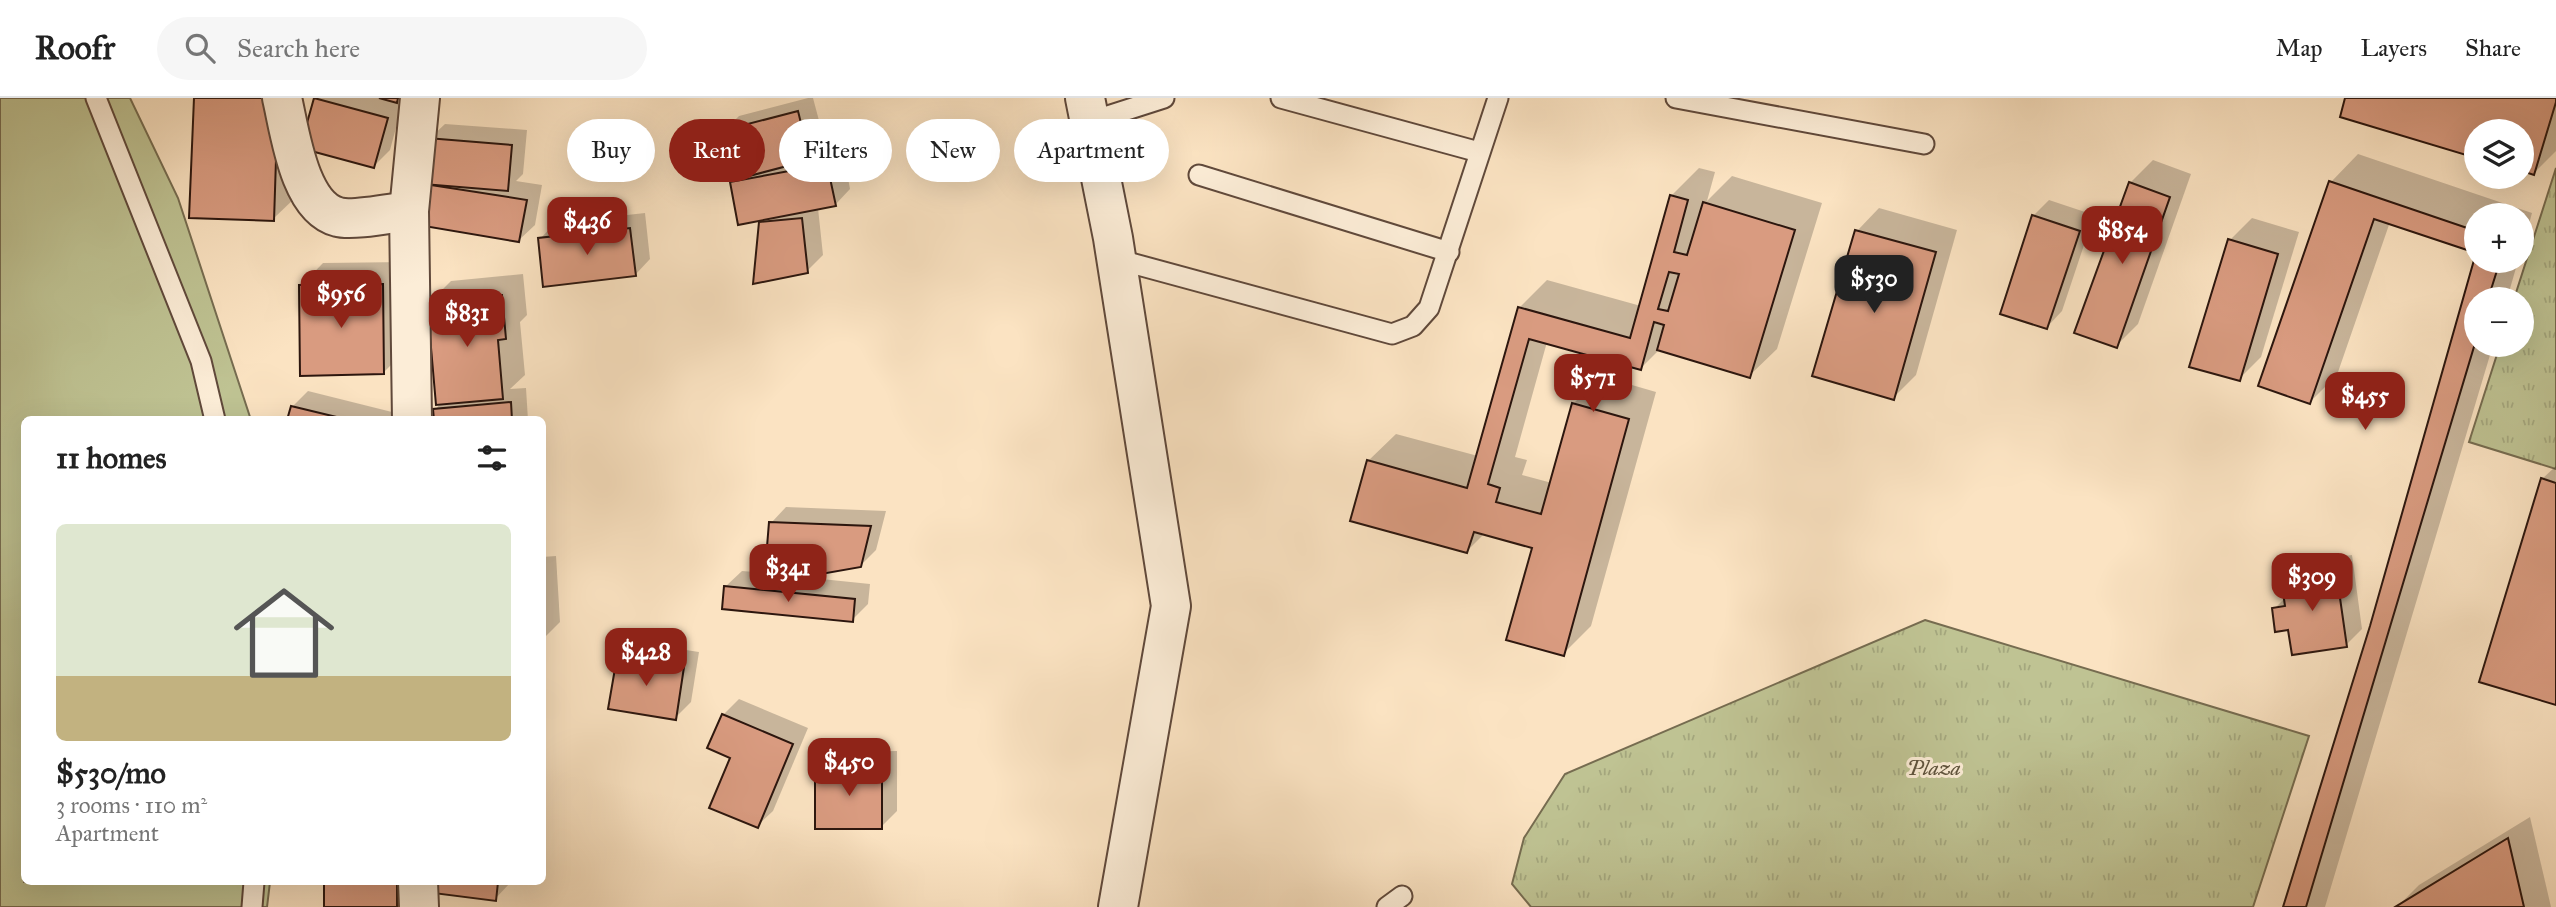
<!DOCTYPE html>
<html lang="en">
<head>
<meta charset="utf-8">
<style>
	:root { --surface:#fff; --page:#f6f6f6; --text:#222; --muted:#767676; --line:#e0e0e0; --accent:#8f2418 }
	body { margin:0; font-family:"IM FELL Great Primer",serif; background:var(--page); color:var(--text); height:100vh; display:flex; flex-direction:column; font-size:26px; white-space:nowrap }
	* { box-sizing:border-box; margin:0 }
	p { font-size:23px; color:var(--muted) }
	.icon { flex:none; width:38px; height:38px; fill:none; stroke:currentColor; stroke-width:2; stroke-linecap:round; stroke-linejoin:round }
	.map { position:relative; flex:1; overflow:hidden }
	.panel { position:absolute; left:21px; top:318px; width:525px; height:469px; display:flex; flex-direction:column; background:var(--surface); border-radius:10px; box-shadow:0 7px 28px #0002 }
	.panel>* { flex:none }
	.hud { position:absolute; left:567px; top:21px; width:665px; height:63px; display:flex; gap:14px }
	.fabs { position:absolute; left:2464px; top:21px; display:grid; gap:14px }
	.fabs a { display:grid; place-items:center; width:70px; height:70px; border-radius:50%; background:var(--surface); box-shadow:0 7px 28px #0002; font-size:35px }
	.price { position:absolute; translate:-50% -60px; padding:0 16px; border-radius:14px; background:var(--accent); color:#fff; font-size:23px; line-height:46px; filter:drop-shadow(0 2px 4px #0008) }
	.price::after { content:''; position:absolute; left:50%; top:42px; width:21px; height:16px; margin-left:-10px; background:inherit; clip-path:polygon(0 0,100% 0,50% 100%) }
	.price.active { background:#222; color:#fff }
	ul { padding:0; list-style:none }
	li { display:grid; align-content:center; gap:14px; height:371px; padding:0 35px }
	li+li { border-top:2px solid var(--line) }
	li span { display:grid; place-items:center; height:217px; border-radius:10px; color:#555 }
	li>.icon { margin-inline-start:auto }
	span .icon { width:126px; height:126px; fill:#fffc; stroke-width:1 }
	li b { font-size:30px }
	h2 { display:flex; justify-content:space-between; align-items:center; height:84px; padding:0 35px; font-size:30px }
	.tag { padding:0 24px; border-radius:32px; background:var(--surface); box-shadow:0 7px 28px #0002; font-size:24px; line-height:63px }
	.tag.active { background:var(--accent); color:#fff }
	header { display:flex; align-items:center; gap:42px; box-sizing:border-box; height:98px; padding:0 35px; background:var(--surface); border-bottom:2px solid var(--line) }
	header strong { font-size:33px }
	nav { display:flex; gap:38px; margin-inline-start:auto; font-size:24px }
	.search { width:490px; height:63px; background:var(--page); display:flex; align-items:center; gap:18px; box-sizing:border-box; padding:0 24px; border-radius:38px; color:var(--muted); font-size:26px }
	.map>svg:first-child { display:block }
	.park { fill:url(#park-tufts); stroke:#766c50; stroke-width:2 }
	.pitch { fill:#bfc393; stroke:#766c50; stroke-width:2 }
	.shadow { fill:#0003 }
	.building { fill:#d99b80; stroke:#2c160e; stroke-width:2; fill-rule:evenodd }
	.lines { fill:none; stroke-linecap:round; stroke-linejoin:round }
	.service-casing { stroke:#60493b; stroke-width:23 }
	.minor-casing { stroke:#60493b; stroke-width:42 }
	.service { stroke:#fcedd7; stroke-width:19 }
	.minor { stroke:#fcedd7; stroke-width:38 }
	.labels { text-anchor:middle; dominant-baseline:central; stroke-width:6; stroke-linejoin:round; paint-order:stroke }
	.park-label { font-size:21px; font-style:italic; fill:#5f533d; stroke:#fcedd7 }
</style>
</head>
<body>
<header>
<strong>Roofr</strong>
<div class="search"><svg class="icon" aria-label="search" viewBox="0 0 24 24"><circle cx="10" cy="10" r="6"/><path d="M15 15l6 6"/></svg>Search here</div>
<nav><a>Map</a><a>Layers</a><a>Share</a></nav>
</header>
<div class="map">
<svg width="2556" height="809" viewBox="0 0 2556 809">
	<defs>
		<pattern id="park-tufts" width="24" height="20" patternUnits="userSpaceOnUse" patternTransform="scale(1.75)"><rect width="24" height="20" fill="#bfc393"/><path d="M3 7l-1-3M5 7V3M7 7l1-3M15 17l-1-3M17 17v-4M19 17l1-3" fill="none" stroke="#a4a77e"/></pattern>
	</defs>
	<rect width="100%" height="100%" fill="#fbe3c2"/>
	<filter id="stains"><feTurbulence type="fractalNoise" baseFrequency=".00286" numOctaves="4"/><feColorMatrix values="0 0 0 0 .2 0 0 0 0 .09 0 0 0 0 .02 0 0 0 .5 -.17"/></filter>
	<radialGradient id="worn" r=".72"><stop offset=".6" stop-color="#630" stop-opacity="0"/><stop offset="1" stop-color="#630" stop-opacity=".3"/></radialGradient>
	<g class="park">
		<path d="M2556,70V371L2469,344L2500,247H2522V201H2514Z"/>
		<path d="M1925,522L2309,638L2253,809H1531L1512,786L1524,740L1565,676Z"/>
	</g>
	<path class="pitch" d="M0,0H130L178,100L251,322H24V784H270L267,809H0Z"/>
	<g class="shadow">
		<path d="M195,0H299L296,99L273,121Z"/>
		<path d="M316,0H399L397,3L403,4L390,52L374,68Z"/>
		<path d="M808,0H813L825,45L813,57L843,52L850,91L835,107L818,110L823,157L807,173L761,125L765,120L732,85L735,82L723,34L739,18Z"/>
		<path d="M2347,0H2556V53L2534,75L2522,71V33H2476V58L2342,18Z"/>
		<path d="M445,26L527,32L523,76L516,83L542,87L535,127L519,142L426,127L433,85L429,41Z"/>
		<path d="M2358,56L2532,115L2522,151V117H2476V154L2390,124L2337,277L2310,304L2331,84Z"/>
		<path d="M2153,62L2191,76L2138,226L2116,248L2130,85Z"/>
		<path d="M1699,70L1715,74L1707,103L1732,78L1822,105L1777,251L1749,278L1660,251L1641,270L1547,244L1515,359L1527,362L1522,377L1552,385L1573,306L1601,278L1656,294L1591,528L1563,556L1534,449L1485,435L1467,453L1368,363L1396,336L1478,358L1519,210L1547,182L1641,208L1671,98Z"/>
		<path d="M2049,102L2094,117L2062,213L2047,229L2033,118Z"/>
		<path d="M1879,110L1957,132L1916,277L1893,300L1857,133Z"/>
		<path d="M645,115L650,161L635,177L540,141L555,125Z"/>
		<path d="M2252,120L2299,134L2261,259L2239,281L2230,142Z"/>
		<path d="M2476,160V163H2518L2507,201H2476V247H2493L2325,809H2285L2371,528Z"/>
		<path d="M405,164L406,252L384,274L301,188L323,165Z"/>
		<path d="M523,176L527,217L520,224L525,277L510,291L526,290L528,322H435V312L440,306L429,205L451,183Z"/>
		<path d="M308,293L396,315L394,322H289L292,309Z"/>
		<path d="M2556,368V605L2542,381Z"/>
		<path d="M786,409L886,413L876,452L860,468L802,479L870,486L868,506L852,522L726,488L742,473L766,475L771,425Z"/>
		<path d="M2352,457L2362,531L2346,547L2290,530L2274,511L2286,499L2283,481L2299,465Z"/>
		<path d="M556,458L560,524L542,542V459Z"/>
		<path d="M634,544L699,554L691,604L675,620L618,560Z"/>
		<path d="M739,601L808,630L773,713L757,728L733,659L723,617Z"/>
		<path d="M897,653V713L881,729L816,669L832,654Z"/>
		<path d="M2530,719L2551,809H2397L2419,787Z"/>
		<path d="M329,784H418V809H326V787Z"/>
		<path d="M436,784H511L495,801Z"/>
	</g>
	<g class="building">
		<path d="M194,0H278L274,123L189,120Z"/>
		<path d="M314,0L388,20L374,70L300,50Z"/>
		<path d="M379,0H398L397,5Z"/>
		<path d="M2345,0H2556V4L2534,77L2522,73V33H2476V60L2340,19Z"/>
		<path d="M798,13L810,62L734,82L721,33Z"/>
		<path d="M427,40L512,47L508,93L423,86Z"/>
		<path d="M827,66L836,108L738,127L730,84Z"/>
		<path d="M2329,83L2476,133V163H2500L2488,201H2476V242L2306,809H2283L2370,528L2476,155L2374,121L2310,306L2258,288Z"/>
		<path d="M2129,84L2170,99L2117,250L2074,235Z"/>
		<path d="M431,87L527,102L519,144L424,128Z"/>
		<path d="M1670,97L1688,102L1674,154L1687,157L1703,104L1795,132L1750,280L1657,252L1664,227L1654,224L1641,272L1529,241L1488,386L1500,390L1496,404L1541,416L1572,305L1629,321L1564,558L1506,542L1532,450L1474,434L1467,455L1350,423L1367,362L1467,390L1518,209L1630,240ZM1669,174L1679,176L1668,213L1658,211Z"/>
		<path d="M2032,117L2080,133L2047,231L2000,216Z"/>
		<path d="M802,120L808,175L753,186L759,124Z"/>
		<path d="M630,130L636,178L543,189L538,140Z"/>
		<path d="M1855,132L1936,154L1894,302L1812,278Z"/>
		<path d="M2228,141L2278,156L2240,283L2189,269Z"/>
		<path d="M383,186L384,276L300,278L299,187Z"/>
		<path d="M502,197L506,241L498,242L503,301L436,307L427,204Z"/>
		<path d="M511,304L512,322H434L433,311Z"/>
		<path d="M291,308L349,322H287Z"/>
		<path d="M2541,380L2556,385V607L2479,584Z"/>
		<path d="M769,424L871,428L861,469L764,486Z"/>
		<path d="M2336,472L2347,549L2292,557L2288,532L2275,534L2272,510L2285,508L2281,480Z"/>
		<path d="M724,488L855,501L853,524L722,511Z"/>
		<path d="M617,559L684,569L676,622L608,611Z"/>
		<path d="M722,616L793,646L758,730L709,710L730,660L707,650Z"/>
		<path d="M882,668V731H815V669Z"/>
		<path d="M2508,740L2524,809H2395Z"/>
		<path d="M434,784H498L496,803L433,795Z"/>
		<rect x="324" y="786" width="73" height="23"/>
	</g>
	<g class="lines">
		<g class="service-casing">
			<g id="service">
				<path d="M96,0L201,263L215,322"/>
				<path d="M1281,0L1479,54"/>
				<path d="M1676,0L1924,46"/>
				<path d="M1089,24L1164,0"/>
				<path d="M1199,77L1449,154"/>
				<path d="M1116,161L1392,236L1413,228L1429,210L1498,0"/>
				<path d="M252,809L254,784"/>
				<path d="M1387,809L1402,798"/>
			</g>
		</g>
		<g class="minor-casing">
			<g id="minor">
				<path d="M282,0C290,34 299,109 338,119C352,123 392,115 409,113"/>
				<path d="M1085,0L1113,140L1171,508L1118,809"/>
				<path d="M412,322L409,113L420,0"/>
				<path d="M418,784L419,809"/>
			</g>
		</g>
		<use href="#service" class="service"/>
		<use href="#minor" class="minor"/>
	</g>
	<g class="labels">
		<g class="park-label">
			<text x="1934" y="670">Plaza</text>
		</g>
	</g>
	<rect width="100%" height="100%" filter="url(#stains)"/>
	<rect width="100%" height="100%" fill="url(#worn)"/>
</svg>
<div class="fabs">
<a><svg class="icon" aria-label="layers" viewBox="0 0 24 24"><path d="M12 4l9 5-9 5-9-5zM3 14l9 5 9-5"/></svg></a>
<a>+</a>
<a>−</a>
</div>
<b class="price" style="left:587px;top:159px">$436</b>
<b class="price" style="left:2122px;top:168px">$854</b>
<b class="price active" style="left:1874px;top:217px">$530</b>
<b class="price" style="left:341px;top:232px">$956</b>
<b class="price" style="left:467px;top:251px">$831</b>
<b class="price" style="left:1593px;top:316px">$571</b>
<b class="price" style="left:2365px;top:334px">$455</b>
<b class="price" style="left:788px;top:506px">$341</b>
<b class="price" style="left:2312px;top:515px">$309</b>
<b class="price" style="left:646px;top:590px">$428</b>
<b class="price" style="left:849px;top:700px">$450</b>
<div class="hud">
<a class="tag">Buy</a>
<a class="tag active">Rent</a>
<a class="tag">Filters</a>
<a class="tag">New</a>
<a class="tag">Apartment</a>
</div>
<section class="panel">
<h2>11 homes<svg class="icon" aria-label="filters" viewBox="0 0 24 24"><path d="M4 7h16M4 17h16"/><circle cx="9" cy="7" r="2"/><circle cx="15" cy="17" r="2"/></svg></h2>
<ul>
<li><span style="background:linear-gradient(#dfe7d0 70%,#c2b280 0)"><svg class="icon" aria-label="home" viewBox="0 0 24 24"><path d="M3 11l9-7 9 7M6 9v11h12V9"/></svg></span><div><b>$530/mo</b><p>3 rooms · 110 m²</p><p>Apartment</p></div></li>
</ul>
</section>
</div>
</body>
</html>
